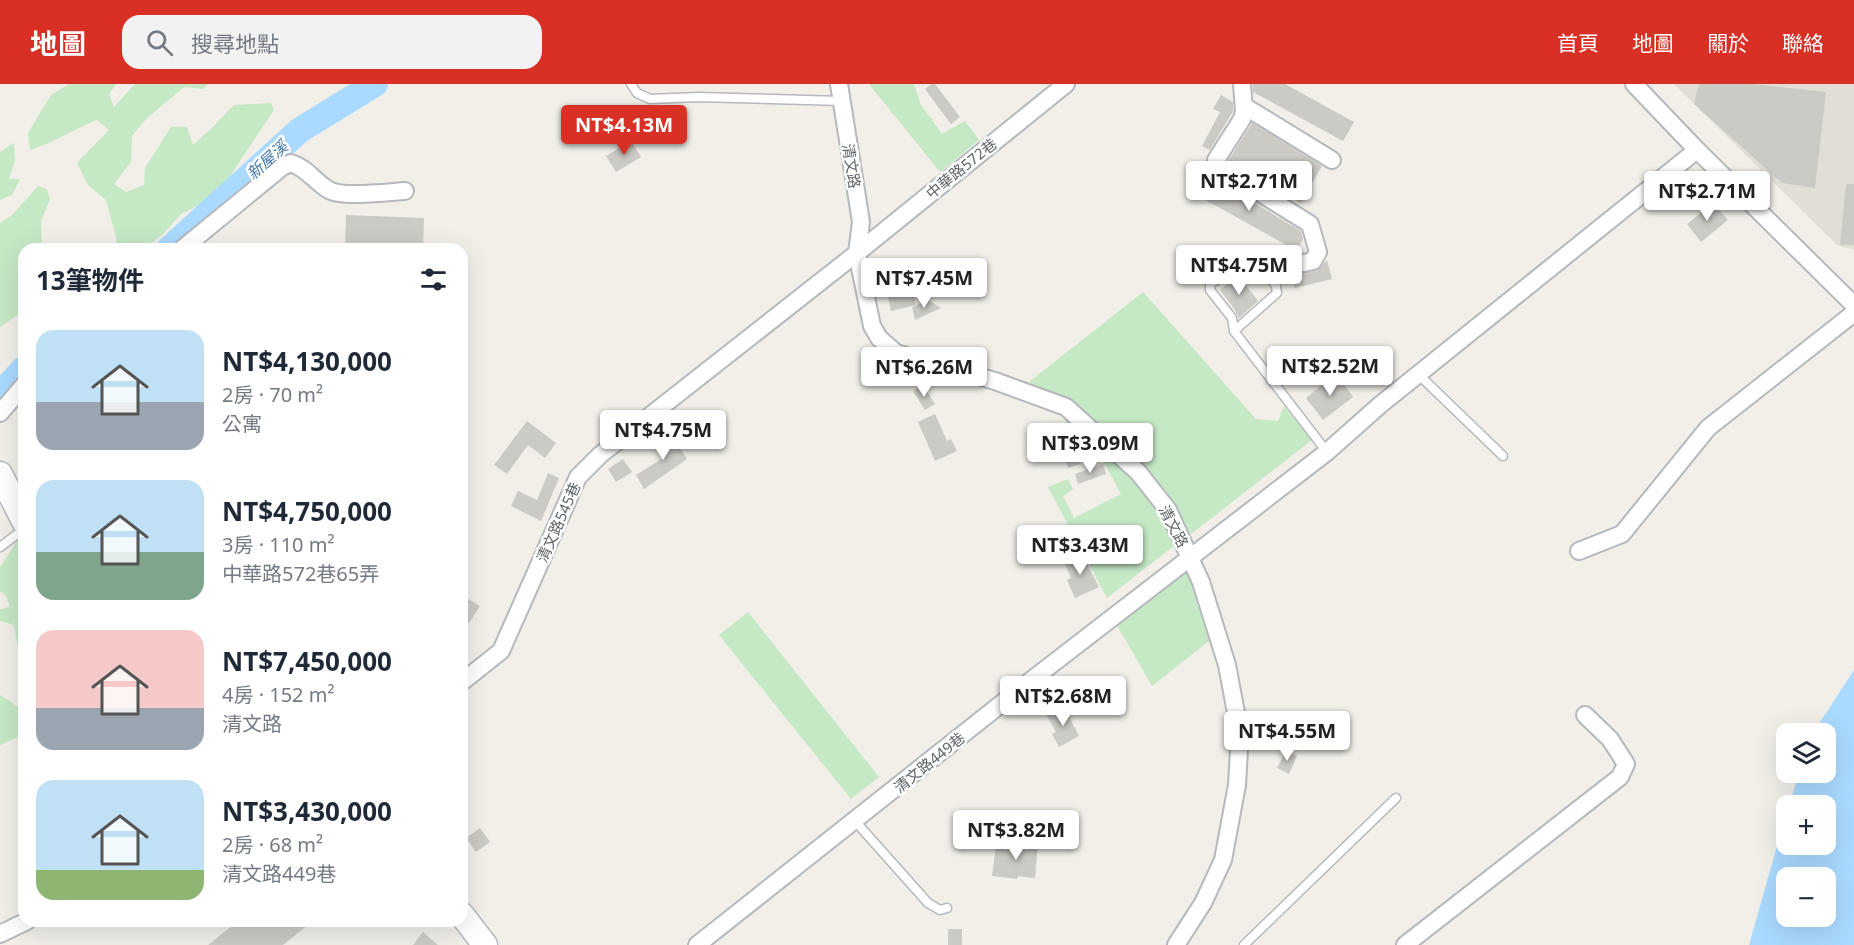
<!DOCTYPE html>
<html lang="zh-TW">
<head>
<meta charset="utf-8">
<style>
	:root { --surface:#fff; --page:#f2f2f3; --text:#1f2937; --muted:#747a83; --accent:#d93025 }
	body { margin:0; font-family:"Noto Sans","Noto Sans TC",sans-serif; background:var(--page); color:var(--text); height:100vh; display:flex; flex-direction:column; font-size:22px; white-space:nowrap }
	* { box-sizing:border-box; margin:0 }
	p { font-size:20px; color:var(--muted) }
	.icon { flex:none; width:33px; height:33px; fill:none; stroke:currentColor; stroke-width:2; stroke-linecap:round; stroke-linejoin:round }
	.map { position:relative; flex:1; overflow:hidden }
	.details { position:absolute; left:18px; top:159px; width:450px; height:684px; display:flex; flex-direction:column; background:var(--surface); border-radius:18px; box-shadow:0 6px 24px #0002 }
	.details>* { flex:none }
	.controls { position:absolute; left:1776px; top:639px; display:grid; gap:12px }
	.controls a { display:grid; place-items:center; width:60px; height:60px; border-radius:12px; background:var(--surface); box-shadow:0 6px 24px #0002; font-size:30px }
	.price { position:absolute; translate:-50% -51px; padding:0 14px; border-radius:6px; background:#fff; color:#222; font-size:20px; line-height:39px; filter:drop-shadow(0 2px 3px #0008) }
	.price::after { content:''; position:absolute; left:50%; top:36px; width:18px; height:14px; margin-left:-9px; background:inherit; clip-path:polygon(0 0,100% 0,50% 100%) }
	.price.current { background:var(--accent); color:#fff }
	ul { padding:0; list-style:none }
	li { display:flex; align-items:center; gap:18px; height:150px; padding:0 18px }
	li span { display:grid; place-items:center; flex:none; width:168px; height:120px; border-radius:18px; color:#555 }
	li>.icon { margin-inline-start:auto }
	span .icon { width:72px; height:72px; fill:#fffc; stroke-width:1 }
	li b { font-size:26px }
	h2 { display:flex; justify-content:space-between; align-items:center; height:72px; padding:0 18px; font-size:26px }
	header { display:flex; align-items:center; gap:36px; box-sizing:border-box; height:84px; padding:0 30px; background:var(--accent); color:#fff }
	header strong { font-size:28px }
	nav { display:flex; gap:33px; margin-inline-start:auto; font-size:21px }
	.search { width:420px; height:54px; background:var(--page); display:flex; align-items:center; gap:15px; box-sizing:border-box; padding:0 21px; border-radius:18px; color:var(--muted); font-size:22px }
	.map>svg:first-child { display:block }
	.education { fill:#e1ded6 }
	.green { fill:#c5e8c5 }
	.water { fill:#aadaff; fill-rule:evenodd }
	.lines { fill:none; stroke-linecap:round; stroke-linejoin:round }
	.river { stroke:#aadaff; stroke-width:26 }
	.building { fill:#cccac5 }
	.lane-casing { stroke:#b5b8bc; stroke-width:11 }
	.street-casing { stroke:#b5b8bc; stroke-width:20 }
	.secondary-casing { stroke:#b6babf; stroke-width:27 }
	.lane { stroke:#fff; stroke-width:8 }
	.street { stroke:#fff; stroke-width:16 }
	.secondary { stroke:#fff; stroke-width:24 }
	.labels { text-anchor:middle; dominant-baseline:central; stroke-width:5; stroke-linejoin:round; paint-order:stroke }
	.street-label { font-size:15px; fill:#5f6368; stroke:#fff }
	.water-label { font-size:16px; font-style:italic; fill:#4174aa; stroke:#fff }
</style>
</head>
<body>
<header>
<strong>地圖</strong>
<div class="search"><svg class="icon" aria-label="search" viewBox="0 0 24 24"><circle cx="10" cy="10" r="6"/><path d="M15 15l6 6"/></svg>搜尋地點</div>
<nav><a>首頁</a><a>地圖</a><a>關於</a><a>聯絡</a></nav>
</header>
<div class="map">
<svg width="1854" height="861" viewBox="0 0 1854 861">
	<rect width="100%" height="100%" fill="#f1efe8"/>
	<path class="education" d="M1674,0H1854V166L1837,161Z"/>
	<g class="green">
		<path d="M69,0H116L109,10L114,23L135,0H208L203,5L184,3L146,35L132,52L131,78L114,100L126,108L144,101L145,84L171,43H187L193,61L211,45L234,21L271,19L274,26L220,107L199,121L181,130L163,150L153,158L137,165H111L117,157L106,116L88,101L77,79L109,46L97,36C74,45 53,59 30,66L28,49L51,11Z"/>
		<path d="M869,0H914L920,19L942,50L965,37L979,56L940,88Z"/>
		<path d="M14,59L15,76L9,95H20L12,111L0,116V68Z"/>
		<path d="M38,102L47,105L50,115L41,137L42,165H24V227L0,243V139L12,131Z"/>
		<path d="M1143,208L1256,335L1278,337L1284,322L1312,356L1191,450L1146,383L1111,350L1072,319L1029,298Z"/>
		<path d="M1062,332L1073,338L1135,395L1179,458L1107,514L1048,403L1068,395L1073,405L1063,412L1074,434L1121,410L1104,378L1086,377L1076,355Z"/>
		<path d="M24,456V562L19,568L14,541L0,537V525L10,523L6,512L0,507V483L17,457Z"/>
		<path d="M1183,472L1209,557L1152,602L1110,529Z"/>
		<path d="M748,528L879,693L851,715L719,551Z"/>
		<path d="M0,611L24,627V650L0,661Z"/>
	</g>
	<path class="water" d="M1854,586V861H1749L1786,730V760H1826V722L1789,721L1799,689L1826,688V650L1813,649ZM1786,794H1826V832H1786Z"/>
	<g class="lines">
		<g class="river">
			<path d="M169,165L300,46L375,0"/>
			<path d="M0,310L24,285"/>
		</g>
	</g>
	<g class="building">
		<path d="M932,0H935L960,33L951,40L925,5Z"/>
		<path d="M1253,0H1285L1354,38L1343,57L1253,8Z"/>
		<path d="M1699,0H1752L1826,8L1815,104L1782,99L1694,20Z"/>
		<path d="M1221,11L1233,18V27L1210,66L1202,62L1220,28L1213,25Z"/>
		<path d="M1252,39L1322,82L1301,119L1228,77Z"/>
		<path d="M631,57L641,73L616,88L606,72Z"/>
		<path d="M1206,90L1301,147L1303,155L1297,167L1195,110Z"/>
		<path d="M1846,100H1854V161H1840Z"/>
		<path d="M1713,119L1728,136L1701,158L1687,140Z"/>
		<path d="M346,131L424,134L423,165H370V163H345Z"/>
		<path d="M1327,176L1332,195L1295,204L1291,189L1316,187Z"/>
		<path d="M1238,191L1258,217L1239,234L1233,223L1220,206Z"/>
		<path d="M912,203L916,221L891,227L887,208Z"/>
		<path d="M928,216L941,224L915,236L912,223Z"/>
		<path d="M1336,289L1353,313L1323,336L1306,314Z"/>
		<path d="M923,301L935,320L925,326L913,307Z"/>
		<path d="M935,330L947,357L951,355L957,367L935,377L918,338Z"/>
		<path d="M527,337L556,359L545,374L528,361L507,390L494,381Z"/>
		<path d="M1068,347L1080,380L1068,384L1056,351Z"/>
		<path d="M670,348L687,375L644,405L636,391L663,374L654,359Z"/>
		<path d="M623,375L632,388L616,398L608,385Z"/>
		<path d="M1103,380L1106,390L1078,400L1075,390Z"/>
		<path d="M548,389L559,394L541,437L511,422L518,407L537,416Z"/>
		<path d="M1082,470L1099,503L1075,514L1067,496L1071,494L1064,478Z"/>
		<path d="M462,511L480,522L462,550Z"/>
		<path d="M1064,623L1079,652L1059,663L1052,650L1056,648L1047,632Z"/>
		<path d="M1286,667L1297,672L1289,690L1277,684Z"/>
		<path d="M480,744L490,758L476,768L466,754Z"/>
		<path d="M1021,758L1038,760L1035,794L1018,792L1017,795L992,792L996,762L1021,764Z"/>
		<path d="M238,837H313L283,861H208Z"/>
		<rect x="948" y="845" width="14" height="16"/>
		<path d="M423,848L438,861H413Z"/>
	</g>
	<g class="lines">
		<g class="lane-casing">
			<g id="lane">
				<path d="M631,0L637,9L650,15L698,13L842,17"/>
				<path d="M1234,247L1277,209L1276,202L1257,177L1250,175L1210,200V206L1232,234L1234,247L1327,368"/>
				<path d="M1419,291L1503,372"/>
				<path d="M0,463L24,445"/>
				<path d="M855,737L928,819L940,826L947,824"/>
				<path d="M1244,861L1396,714"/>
			</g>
		</g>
		<g class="street-casing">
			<g id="street">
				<path d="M839,0L861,138L857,169L872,242L879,254L896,269L995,297L1066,323L1138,388L1168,426L1201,498L1227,581L1237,634L1239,666L1237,701L1223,776L1203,819L1176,861"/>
				<path d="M1242,0L1244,27L1242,35L1216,76L1220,84L1310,140L1318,168L1313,177L1304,179L1281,178"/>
				<path d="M1634,0L1697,66L1854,221"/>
				<path d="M1244,22L1332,76"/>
				<path d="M182,165L282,83L291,79C307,84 315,98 329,106C342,114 389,108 405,107"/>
				<path d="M0,329L24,301"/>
				<path d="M1579,467L1622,450L1708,344L1854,229"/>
				<path d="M462,598L501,567L578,393L600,371L857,169L1066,0"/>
				<path d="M0,850L27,837"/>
				<path d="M697,861L1025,601L1327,368L1380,321L1697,66"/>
				<path d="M1405,861L1620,693L1626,680L1610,655L1585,631"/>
			</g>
		</g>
		<g class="secondary-casing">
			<g id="secondary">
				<path d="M0,390L24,437"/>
				<path d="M462,831L485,861"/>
			</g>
		</g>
		<use href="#lane" class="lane"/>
		<use href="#street" class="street"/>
		<use href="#secondary" class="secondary"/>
	</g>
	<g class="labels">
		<g class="street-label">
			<text transform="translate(852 82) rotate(81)">清文路</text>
			<text transform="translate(961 84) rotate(-39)">中華路572巷</text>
			<text transform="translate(558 438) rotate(-66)">清文路545巷</text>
			<text transform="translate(1174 442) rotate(62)">清文路</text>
			<text transform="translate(929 678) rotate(-39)">清文路449巷</text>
		</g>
		<g class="water-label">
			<text transform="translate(267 76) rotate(-42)">新屋溪</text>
		</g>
	</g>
</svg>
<div class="controls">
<a><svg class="icon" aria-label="layers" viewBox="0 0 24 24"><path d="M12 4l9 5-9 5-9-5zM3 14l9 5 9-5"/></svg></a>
<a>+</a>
<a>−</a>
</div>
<b class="price current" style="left:624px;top:72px">NT$4.13M</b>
<b class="price" style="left:1249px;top:128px">NT$2.71M</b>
<b class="price" style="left:1707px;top:138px">NT$2.71M</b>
<b class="price" style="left:1239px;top:212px">NT$4.75M</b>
<b class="price" style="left:924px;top:225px">NT$7.45M</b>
<b class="price" style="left:1330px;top:313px">NT$2.52M</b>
<b class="price" style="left:924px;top:314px">NT$6.26M</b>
<b class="price" style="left:663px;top:377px">NT$4.75M</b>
<b class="price" style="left:1090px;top:390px">NT$3.09M</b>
<b class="price" style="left:1080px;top:492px">NT$3.43M</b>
<b class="price" style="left:1063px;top:643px">NT$2.68M</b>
<b class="price" style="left:1287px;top:678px">NT$4.55M</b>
<b class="price" style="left:1016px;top:777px">NT$3.82M</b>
<section class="details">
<h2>13筆物件<svg class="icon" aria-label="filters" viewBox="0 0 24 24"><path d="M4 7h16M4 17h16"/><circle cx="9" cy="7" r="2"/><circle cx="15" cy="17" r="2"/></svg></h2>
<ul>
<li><span style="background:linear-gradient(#bfe0f5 60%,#9aa5b1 0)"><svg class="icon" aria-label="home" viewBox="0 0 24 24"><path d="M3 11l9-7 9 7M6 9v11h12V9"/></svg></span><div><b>NT$4,130,000</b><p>2房 · 70 m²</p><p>公寓</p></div></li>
<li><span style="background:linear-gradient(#bfe0f5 60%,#7fa58c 0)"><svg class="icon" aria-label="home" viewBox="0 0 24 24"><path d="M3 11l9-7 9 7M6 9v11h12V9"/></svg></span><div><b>NT$4,750,000</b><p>3房 · 110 m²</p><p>中華路572巷65弄</p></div></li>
<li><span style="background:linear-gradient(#f6c9c9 65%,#9aa5b1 0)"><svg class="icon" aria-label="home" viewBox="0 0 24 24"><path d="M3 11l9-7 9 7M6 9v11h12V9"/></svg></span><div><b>NT$7,450,000</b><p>4房 · 152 m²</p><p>清文路</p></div></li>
<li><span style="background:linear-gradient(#bfe0f5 75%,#8fb573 0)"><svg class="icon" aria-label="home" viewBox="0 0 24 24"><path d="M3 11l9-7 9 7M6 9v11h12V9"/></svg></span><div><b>NT$3,430,000</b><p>2房 · 68 m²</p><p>清文路449巷</p></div></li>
</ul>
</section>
</div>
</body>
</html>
